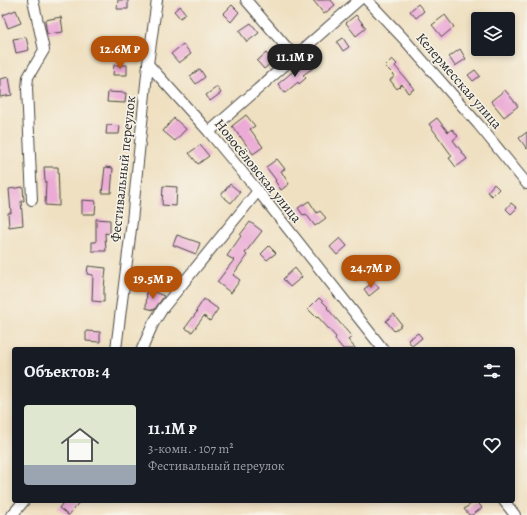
<!DOCTYPE html>
<html lang="ru">
<head>
<meta charset="utf-8">
<style>
	:root { --surface:#171b24; --page:#242831; --text:#f1f3f6; --muted:#9ea1a6; --accent:#b45309 }
	body { margin:0; font-family:Alegreya,serif; background:var(--page); color:var(--text); height:100vh; display:flex; flex-direction:column; font-size:15px; white-space:nowrap }
	* { box-sizing:border-box; margin:0 }
	p { font-size:13px; color:var(--muted) }
	.icon { flex:none; width:22px; height:22px; fill:none; stroke:currentColor; stroke-width:2; stroke-linecap:round; stroke-linejoin:round }
	.map { position:relative; flex:1; overflow:hidden }
	.drawer { position:absolute; left:12px; top:347px; width:503px; height:156px; display:flex; flex-direction:column; background:var(--surface); border-radius:4px; box-shadow:0 2px 6px #0003 }
	.drawer>* { flex:none }
	.tools { position:absolute; left:471px; top:12px; display:grid; gap:8px }
	.tools a { display:grid; place-items:center; width:44px; height:44px; border-radius:4px; background:var(--surface); box-shadow:0 2px 6px #0003; font-size:20px }
	.price { position:absolute; translate:-50% -34px; padding:0 9px; border-radius:14px; background:var(--accent); color:#fff; font-size:13px; line-height:26px; filter:drop-shadow(0 1px 2px #0008) }
	.price::after { content:''; position:absolute; left:50%; top:24px; width:12px; height:9px; margin-left:-6px; background:inherit; clip-path:polygon(0 0,100% 0,50% 100%) }
	.price.selected { background:#222; color:#fff }
	ul { padding:0; list-style:none }
	li { display:flex; align-items:center; gap:12px; height:100px; padding:0 12px }
	li span { display:grid; place-items:center; flex:none; width:112px; height:80px; border-radius:4px; color:#555 }
	li>.icon { margin-inline-start:auto }
	span .icon { width:48px; height:48px; fill:#fffc; stroke-width:1 }
	li b { font-size:17px }
	h2 { display:flex; justify-content:space-between; align-items:center; height:48px; padding:0 12px; font-size:17px }
	.map>svg:first-child { display:block }
	.building { fill:#ebabd6 }
	.lines { fill:none; stroke-linecap:round; stroke-linejoin:round }
	.street-casing { stroke:#484642; stroke-width:12 }
	.street { stroke:#fff; stroke-width:10 }
	.labels { text-anchor:middle; dominant-baseline:central; stroke-width:3; stroke-linejoin:round; paint-order:stroke }
	.street-label { font-size:14px; fill:#2b2b2b; stroke:#f7f3e8 }
</style>
</head>
<body>
<div class="map">
<svg width="527" height="515" viewBox="0 0 527 515">
	<rect width="100%" height="100%" fill="#f7f3e8"/>
	<filter id="ink" filterUnits="userSpaceOnUse"><feTurbulence type="fractalNoise" baseFrequency=".025" numOctaves="2"/><feDisplacementMap in="SourceGraphic" scale="8" xChannelSelector="R" yChannelSelector="G"/><feConvolveMatrix kernelMatrix="1 2 1 2 8 2 1 2 1" color-interpolation-filters="sRGB"/></filter>
	<filter id="wash" filterUnits="userSpaceOnUse"><feTurbulence type="fractalNoise" baseFrequency=".012" numOctaves="4" result="noise"/><feDisplacementMap in="SourceGraphic" scale="16" xChannelSelector="R" yChannelSelector="G"/><feGaussianBlur stdDeviation="0.9" result="paint"/><feColorMatrix in="noise" values="0 0 0 0 0 0 0 0 0 0 0 0 0 0 0 0 0 1.4 0 .05"/><feComposite in="paint" operator="in"/></filter>
	<g filter="url(#wash)">
		<rect width="100%" height="100%" fill="#efe0c1"/>
		<g id="blocks">
			<g class="building">
				<path d="M118,0H128V9H117Z"/>
				<path d="M313,0H331L335,5L324,14Z"/>
				<path d="M418,4L424,11L416,18L410,11Z"/>
				<path d="M232,5L239,12L231,22L223,14Z"/>
				<path d="M180,6L186,14L180,18L174,11Z"/>
				<path d="M16,10L21,23L8,28L3,15Z"/>
				<path d="M356,15L366,28L356,36L346,23Z"/>
				<path d="M445,15L454,27L442,37L432,25Z"/>
				<path d="M61,17L63,32L47,34L45,20Z"/>
				<path d="M251,23L259,33L247,42L239,31Z"/>
				<path d="M26,37L29,50L16,53L13,39Z"/>
				<path d="M343,38L349,47L343,51L337,42Z"/>
				<rect x="114" y="40" width="15" height="9"/>
				<path d="M183,44L191,54L179,63L171,54Z"/>
				<path d="M460,49L466,59L455,66L449,57Z"/>
				<path d="M266,53L273,61L264,69L257,61Z"/>
				<path d="M392,59L397,64L395,66L414,89L408,93L402,84L397,89L390,80L395,76L385,66Z"/>
				<path d="M308,62L313,68L303,75L306,78L299,84L298,82L285,93L278,84L297,68L299,70Z"/>
				<path d="M114,65H127V75H113Z"/>
				<path d="M200,69L205,77L196,84L190,76Z"/>
				<path d="M475,70L480,76L473,81L468,75Z"/>
				<path d="M9,77L12,95L0,97V79Z"/>
				<path d="M217,87L221,93L210,101L206,95Z"/>
				<path d="M505,90L518,106L504,117L491,101Z"/>
				<path d="M108,92L126,93L125,103L107,102Z"/>
				<path d="M246,115L255,126L250,129L263,147L253,154L240,136V137L232,126Z"/>
				<path d="M174,118L186,129L175,141L163,131Z"/>
				<path d="M437,118L448,132L452,129L458,136L453,140L467,159L456,167L449,158L452,156L429,124Z"/>
				<path d="M107,125L120,126L119,134H106Z"/>
				<path d="M527,132V149L519,138Z"/>
				<path d="M200,145L209,156L198,164L189,153Z"/>
				<path d="M277,159L285,169L281,171L289,184L281,190L275,181L276,180L266,167Z"/>
				<path d="M44,167H58L59,195V206L45,205L46,181H45Z"/>
				<path d="M105,167L113,168L111,193H102Z"/>
				<path d="M230,184L240,192L231,203L221,195Z"/>
				<path d="M494,184L499,189L492,196L487,192Z"/>
				<path d="M163,186L177,187L176,206L162,205Z"/>
				<path d="M23,187L24,201H21L23,225L9,227L8,213H11L9,189Z"/>
				<path d="M82,200L96,201L95,214H82Z"/>
				<path d="M309,201L317,213L320,211L326,218L315,226L306,214L303,215L298,208Z"/>
				<path d="M511,203L517,208L511,214L506,209Z"/>
				<path d="M96,219L110,220V234L105,233L106,251H92V242H96Z"/>
				<path d="M250,222L262,231L245,253L247,255L233,275L240,280L231,293L217,282L234,260L227,256L241,236L240,235Z"/>
				<path d="M177,235L200,243L196,254L173,245Z"/>
				<path d="M340,238L347,246L337,255L330,247Z"/>
				<path d="M269,246L276,253L267,260L261,254Z"/>
				<path d="M356,265L363,274L355,281L347,273Z"/>
				<path d="M88,266L106,268L104,288V302L92,301L93,275L87,274Z"/>
				<path d="M173,268L182,273L175,282L167,278Z"/>
				<path d="M295,268L302,277L290,287L283,279Z"/>
				<path d="M374,282L379,288L369,296L364,289Z"/>
				<path d="M147,289L164,296L154,310L146,308Z"/>
				<path d="M319,298L328,307L327,308L352,337L348,340L356,349H343L335,339L336,337L318,317L317,318L308,309Z"/>
				<path d="M204,299L218,309L210,321L204,316L192,332L185,328L197,312L196,311Z"/>
				<path d="M394,314L402,325L394,331L386,321Z"/>
				<path d="M86,331L100,332V342L86,341Z"/>
				<path d="M418,333L422,338L412,346L408,340Z"/>
				<path d="M64,501H80L69,515H68L59,508Z"/>
				<path d="M475,501H477L482,508L472,515H469L464,509Z"/>
			</g>
		</g>
	</g>
	<g filter="url(#ink)">
		<use href="#blocks" fill-opacity="0" stroke="#484642" stroke-width="1"/>
		<g class="lines">
			<g class="street-casing">
				<g id="street">
					<path d="M246,0L295,57"/>
					<path d="M367,0L403,38L478,124L527,184"/>
					<path d="M148,64L209,132L258,191L383,349"/>
					<path d="M209,132L359,0"/>
					<path d="M32,200L27,88L28,77L44,50L33,0"/>
					<path d="M116,349L132,221L148,64L157,0"/>
					<path d="M142,349L153,324L163,308L258,191"/>
					<path d="M504,501L515,515"/>
					<path d="M12,515L24,501"/>
				</g>
			</g>
			<use href="#street" class="street"/>
		</g>
	</g>
	<g class="labels">
		<g class="street-label">
			<text transform="translate(459 81) rotate(49)">Келермесская улица</text>
			<text transform="translate(123 169) rotate(-84)">Фестивальный переулок</text>
			<text transform="translate(258 171) rotate(51)">Новосёловская улица</text>
		</g>
	</g>
</svg>
<div class="tools">
<a><svg class="icon" aria-label="layers" viewBox="0 0 24 24"><path d="M12 4l9 5-9 5-9-5zM3 14l9 5 9-5"/></svg></a>
</div>
<b class="price" style="left:120px;top:70px">12.6M ₽</b>
<b class="price selected" style="left:295px;top:78px">11.1M ₽</b>
<b class="price" style="left:371px;top:289px">24.7M ₽</b>
<b class="price" style="left:153px;top:300px">19.5M ₽</b>
<section class="drawer">
<h2>Объектов: 4<svg class="icon" aria-label="filters" viewBox="0 0 24 24"><path d="M4 7h16M4 17h16"/><circle cx="9" cy="7" r="2"/><circle cx="15" cy="17" r="2"/></svg></h2>
<ul>
<li><span style="background:linear-gradient(#dfe7d0 75%,#9aa5b1 0)"><svg class="icon" aria-label="home" viewBox="0 0 24 24"><path d="M3 11l9-7 9 7M6 9v11h12V9"/></svg></span><div><b>11.1M ₽</b><p>3-комн. · 107 m²</p><p>Фестивальный переулок</p></div><svg class="icon" aria-label="heart" viewBox="0 0 24 24"><path d="M12 20l-8-8c-3-5 5-10 8-4 3-6 11-1 8 4z"/></svg></li>
</ul>
</section>
</div>
</body>
</html>
